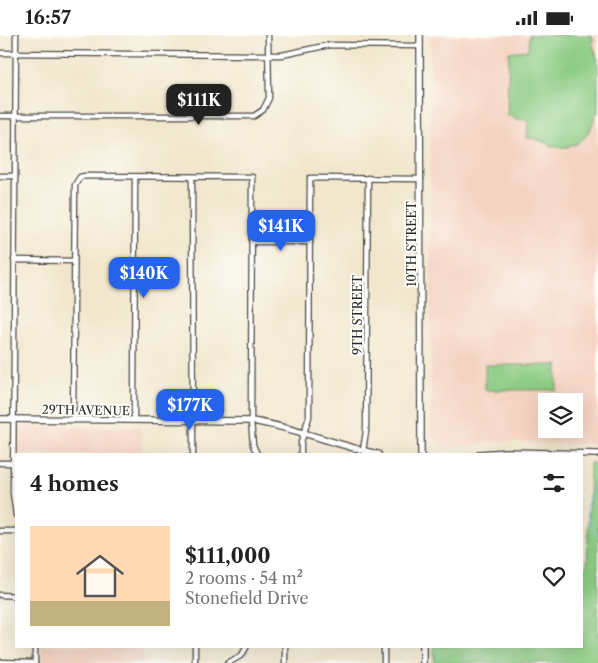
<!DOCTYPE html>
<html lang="en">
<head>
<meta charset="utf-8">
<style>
	:root { --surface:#fff; --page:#f6f6f6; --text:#222; --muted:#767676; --line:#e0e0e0; --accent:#2563eb }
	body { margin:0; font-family:"Libre Caslon Text",serif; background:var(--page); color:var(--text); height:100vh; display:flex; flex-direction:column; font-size:19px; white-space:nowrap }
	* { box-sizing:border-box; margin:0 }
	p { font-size:16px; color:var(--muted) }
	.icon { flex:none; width:28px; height:28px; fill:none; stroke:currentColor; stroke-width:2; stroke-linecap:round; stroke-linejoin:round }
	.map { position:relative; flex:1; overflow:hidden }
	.details { position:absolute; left:15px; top:418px; width:568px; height:195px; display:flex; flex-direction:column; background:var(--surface); border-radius:0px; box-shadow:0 5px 20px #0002 }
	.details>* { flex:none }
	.buttons { position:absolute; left:538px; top:358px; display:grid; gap:10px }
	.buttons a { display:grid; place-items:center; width:45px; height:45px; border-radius:0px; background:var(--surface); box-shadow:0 5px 20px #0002; font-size:25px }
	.price { position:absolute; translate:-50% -42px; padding:0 11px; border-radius:10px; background:var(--accent); color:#fff; font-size:16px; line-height:32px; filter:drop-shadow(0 1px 2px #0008) }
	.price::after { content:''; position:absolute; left:50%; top:30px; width:15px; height:11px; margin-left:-8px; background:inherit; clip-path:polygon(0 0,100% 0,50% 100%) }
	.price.on { background:#222; color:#fff }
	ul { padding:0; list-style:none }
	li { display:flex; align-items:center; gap:15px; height:125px; padding:0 15px }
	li+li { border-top:1px solid var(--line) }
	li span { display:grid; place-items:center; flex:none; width:140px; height:100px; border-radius:0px; color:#555 }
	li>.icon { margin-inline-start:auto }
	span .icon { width:60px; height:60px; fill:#fffc; stroke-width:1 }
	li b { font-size:21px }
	h2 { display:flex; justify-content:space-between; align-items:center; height:60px; padding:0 15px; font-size:21px }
	.status { display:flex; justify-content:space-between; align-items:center; height:35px; padding:0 25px; background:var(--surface); direction:ltr }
	.status svg { height:14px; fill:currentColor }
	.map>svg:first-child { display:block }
	.built { fill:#f5d3c2; fill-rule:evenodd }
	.green { fill:#8dcc84; stroke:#5c7c58 }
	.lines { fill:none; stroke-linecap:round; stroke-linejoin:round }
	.stream { stroke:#7fb8f0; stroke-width:1 }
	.minor-casing { stroke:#494743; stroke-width:7 }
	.tertiary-casing { stroke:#494743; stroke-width:8 }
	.minor { stroke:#fff; stroke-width:4.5 }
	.tertiary { stroke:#fff; stroke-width:5.5 }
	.labels { text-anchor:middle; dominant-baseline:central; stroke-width:4; stroke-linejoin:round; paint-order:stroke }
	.street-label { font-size:12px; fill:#2b2b2b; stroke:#fdfcf7 }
</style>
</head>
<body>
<div class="status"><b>16:57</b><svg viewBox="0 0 49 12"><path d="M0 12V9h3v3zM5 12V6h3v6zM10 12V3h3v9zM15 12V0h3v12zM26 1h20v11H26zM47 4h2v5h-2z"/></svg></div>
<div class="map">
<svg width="598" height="628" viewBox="0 0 598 628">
	<rect width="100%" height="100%" fill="#fdfcf7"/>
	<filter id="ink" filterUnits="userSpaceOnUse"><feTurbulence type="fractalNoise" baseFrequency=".02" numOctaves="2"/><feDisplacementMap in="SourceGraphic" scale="10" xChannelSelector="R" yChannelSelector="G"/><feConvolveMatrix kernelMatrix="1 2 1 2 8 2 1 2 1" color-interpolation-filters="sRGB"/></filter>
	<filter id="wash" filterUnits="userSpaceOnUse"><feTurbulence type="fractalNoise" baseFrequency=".0096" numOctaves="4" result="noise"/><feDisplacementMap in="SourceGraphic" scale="20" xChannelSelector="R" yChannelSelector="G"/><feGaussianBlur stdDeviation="1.12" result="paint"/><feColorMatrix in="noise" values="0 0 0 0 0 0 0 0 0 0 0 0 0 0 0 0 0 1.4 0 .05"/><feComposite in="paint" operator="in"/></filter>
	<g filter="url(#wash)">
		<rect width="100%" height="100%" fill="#f2e7cd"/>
		<g class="built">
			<path d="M430,0H598V410L498,406L444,414L431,401ZM546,366H574V394H546Z"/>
			<path d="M18,391L141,392L142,419H19Z"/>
			<path d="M41,611H143V628H42Z"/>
		</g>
		<g class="green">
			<path d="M529,0H591L594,4L592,7L598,25V78H595C593,99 576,118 553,111C542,108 540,103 527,103L528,85L514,84V81H507L509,17L528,15Z"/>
			<rect x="485" y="330" width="72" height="25"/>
			<path d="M590,428H598V628H434V611H581V538L587,529Z"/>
		</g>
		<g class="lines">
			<path class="stream" d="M598,446C585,473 580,473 598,502"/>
		</g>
	</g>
	<g filter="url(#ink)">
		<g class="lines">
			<g class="minor-casing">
				<g id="minor">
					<path d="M16,0L13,458L16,480"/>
					<path d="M0,18L268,20H282L329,10L420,11"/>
					<path d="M0,81H254L263,75L269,63L268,0"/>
					<path d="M0,141H15"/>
					<path d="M192,142L193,419"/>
					<path d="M252,207H310"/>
					<path d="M14,225L74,226"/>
					<path d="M73,385L75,150L80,142L85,141L252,142L251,386L253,410L257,419"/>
					<path d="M134,385L135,142"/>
					<path d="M363,416L366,396L368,143"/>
					<path d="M301,419V407L309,382L310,143L421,144"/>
					<path d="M0,428H13"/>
					<path d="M0,496H16"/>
					<path d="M0,560L16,561"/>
					<path d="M35,611V628"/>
					<path d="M195,611V628"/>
					<path d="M285,611V628"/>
					<path d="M384,611V628"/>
					<path d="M0,627L35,628"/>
					<path d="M228,628L242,620L247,611"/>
				</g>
			</g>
			<g class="tertiary-casing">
				<g id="tertiary">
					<path d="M420,0L421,419"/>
					<path d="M0,384L251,386C295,392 335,410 378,419"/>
					<path d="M480,419L506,417L598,419"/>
					<path d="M423,611V628"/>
				</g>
			</g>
			<use href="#minor" class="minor"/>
			<use href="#tertiary" class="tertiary"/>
		</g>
	</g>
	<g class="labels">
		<g class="street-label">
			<text transform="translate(411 209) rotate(-90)">10TH STREET</text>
			<text transform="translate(357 280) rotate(-90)">9TH STREET</text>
			<text transform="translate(86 375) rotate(1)">29TH AVENUE</text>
		</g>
	</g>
</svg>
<div class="buttons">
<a><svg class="icon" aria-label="layers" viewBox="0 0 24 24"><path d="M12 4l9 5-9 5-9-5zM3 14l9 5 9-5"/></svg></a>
</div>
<b class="price on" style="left:199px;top:91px">$111K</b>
<b class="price" style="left:281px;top:217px">$141K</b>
<b class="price" style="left:144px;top:264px">$140K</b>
<b class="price" style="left:190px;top:396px">$177K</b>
<section class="details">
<h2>4 homes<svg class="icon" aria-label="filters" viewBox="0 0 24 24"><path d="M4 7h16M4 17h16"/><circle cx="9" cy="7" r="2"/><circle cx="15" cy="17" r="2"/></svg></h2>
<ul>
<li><span style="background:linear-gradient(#ffd9b3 75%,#c2b280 0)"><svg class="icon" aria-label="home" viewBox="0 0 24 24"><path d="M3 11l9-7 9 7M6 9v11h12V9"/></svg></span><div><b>$111,000</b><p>2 rooms · 54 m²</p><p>Stonefield Drive</p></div><svg class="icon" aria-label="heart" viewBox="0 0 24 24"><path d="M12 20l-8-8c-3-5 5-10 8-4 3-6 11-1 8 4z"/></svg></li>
</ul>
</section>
</div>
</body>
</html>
